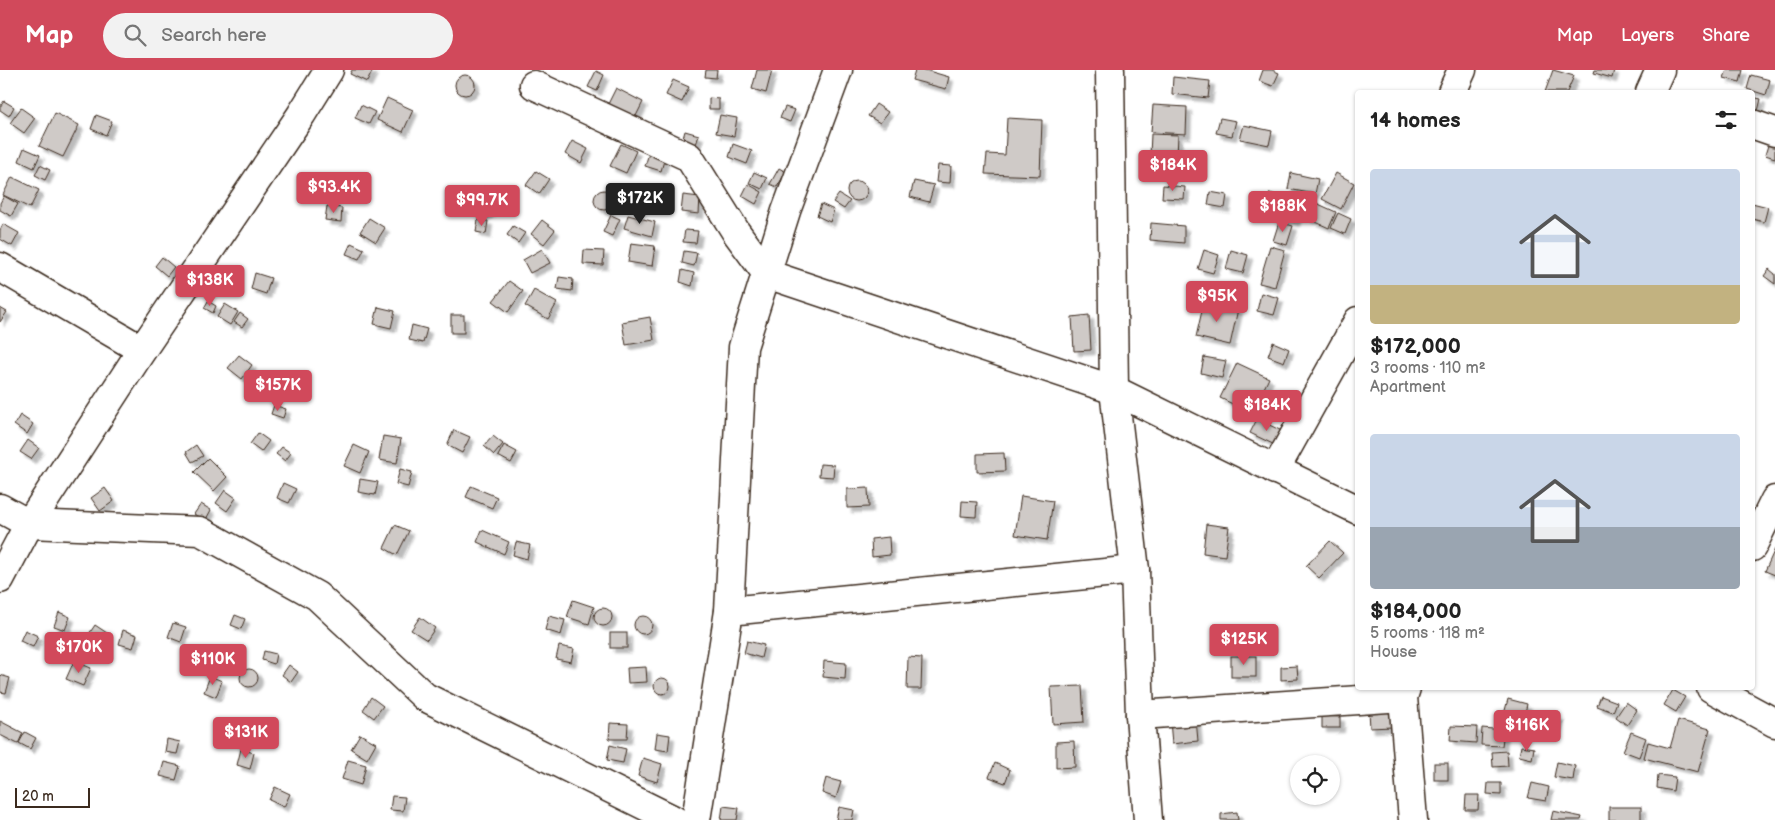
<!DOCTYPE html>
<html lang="en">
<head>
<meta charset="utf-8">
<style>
	:root { --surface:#fff; --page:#f2f2f2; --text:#222; --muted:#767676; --accent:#d1495b }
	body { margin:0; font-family:"Balsamiq Sans",sans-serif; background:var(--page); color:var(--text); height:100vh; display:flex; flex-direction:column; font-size:19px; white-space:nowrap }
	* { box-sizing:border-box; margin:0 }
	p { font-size:16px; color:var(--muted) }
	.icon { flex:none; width:28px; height:28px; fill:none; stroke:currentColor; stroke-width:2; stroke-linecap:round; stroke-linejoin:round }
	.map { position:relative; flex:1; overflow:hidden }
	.sheet { position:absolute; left:1355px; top:20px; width:400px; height:600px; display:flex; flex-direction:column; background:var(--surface); border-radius:5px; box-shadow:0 1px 4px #0004 }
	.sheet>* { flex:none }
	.controls { position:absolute; left:1290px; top:685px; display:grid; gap:10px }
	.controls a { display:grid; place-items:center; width:50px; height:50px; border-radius:50%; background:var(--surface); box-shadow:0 1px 4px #0004; font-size:25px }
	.scale { position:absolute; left:15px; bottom:12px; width:75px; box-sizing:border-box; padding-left:5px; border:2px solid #3b2a1e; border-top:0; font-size:14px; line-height:18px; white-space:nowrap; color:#3b2a1e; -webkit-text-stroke:4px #fff; paint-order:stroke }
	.price { position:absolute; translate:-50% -42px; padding:0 11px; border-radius:5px; background:var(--accent); color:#fff; font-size:16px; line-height:32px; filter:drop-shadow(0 1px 2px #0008) }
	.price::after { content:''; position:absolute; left:50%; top:30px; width:15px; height:11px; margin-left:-8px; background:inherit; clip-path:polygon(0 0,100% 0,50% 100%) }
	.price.on { background:#222; color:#fff }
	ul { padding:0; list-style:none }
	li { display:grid; align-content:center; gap:10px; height:265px; padding:0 15px }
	li span { display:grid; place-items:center; height:155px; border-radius:5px; color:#555 }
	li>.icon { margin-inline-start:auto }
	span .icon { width:90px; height:90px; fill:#fffc; stroke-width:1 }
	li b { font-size:21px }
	h2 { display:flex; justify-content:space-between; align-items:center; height:60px; padding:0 15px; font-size:21px }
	header { display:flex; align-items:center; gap:30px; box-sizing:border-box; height:70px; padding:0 25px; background:var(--accent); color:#fff }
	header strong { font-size:24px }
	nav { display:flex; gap:28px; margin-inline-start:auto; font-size:18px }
	.search { width:350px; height:45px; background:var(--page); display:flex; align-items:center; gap:12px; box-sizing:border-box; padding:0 18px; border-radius:28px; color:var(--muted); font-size:19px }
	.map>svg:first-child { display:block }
	.building { fill:#cfcac7; stroke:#3b2a1e; filter:url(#shadow) }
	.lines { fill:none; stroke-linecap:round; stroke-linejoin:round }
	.street-casing { stroke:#3b2a1e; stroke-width:31 }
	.secondary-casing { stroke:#3b2a1e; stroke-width:31 }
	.street { stroke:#fff; stroke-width:28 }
	.secondary { stroke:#fff; stroke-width:28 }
</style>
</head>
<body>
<header>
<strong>Map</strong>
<div class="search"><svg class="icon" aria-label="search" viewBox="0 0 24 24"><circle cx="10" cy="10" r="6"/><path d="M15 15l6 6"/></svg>Search here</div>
<nav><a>Map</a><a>Layers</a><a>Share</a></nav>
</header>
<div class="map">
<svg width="1775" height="750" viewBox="0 0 1775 750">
	<defs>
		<filter id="shadow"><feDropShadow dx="4.5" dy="4.5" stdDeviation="1" flood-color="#0004"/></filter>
	</defs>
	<rect width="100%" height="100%" fill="#fff"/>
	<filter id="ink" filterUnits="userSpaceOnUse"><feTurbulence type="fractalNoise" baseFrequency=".02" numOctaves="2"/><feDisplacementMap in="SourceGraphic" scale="10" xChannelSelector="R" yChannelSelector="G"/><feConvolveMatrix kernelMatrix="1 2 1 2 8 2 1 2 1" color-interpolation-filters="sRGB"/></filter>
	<g filter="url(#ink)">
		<g class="building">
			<path d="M352,0H373L367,12L350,4Z"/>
			<path d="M706,0H717L716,8L705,7Z"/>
			<path d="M757,0H772L766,23L752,19Z"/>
			<path d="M915,0H925L949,7L946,19L912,10Z"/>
			<path d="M1263,0H1272L1279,3L1273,16L1259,11Z"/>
			<path d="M1553,0L1574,6L1567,22H1545Z"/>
			<path d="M1595,0H1614L1612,8L1594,3Z"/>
			<path d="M1727,0H1743L1740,12L1724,8Z"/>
			<path d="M596,1L604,5L597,21L588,17Z"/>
			<circle cx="465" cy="15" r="10"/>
			<path d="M1751,5L1770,10L1766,25L1747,19Z"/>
			<path d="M1173,7L1210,11L1208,28L1172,24Z"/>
			<path d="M673,10L689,17L682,32L666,25Z"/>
			<path d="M616,18L643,32L635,48L608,34Z"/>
			<path d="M1752,27L1761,29L1758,41L1752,40Z"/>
			<path d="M387,28L413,40L403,62L377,50Z"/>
			<path d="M709,28L719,29V39H709Z"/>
			<path d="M4,31L14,37L9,46L0,40V37Z"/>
			<path d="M876,34L888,42L880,53L868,46Z"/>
			<path d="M361,35L375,42L369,54L355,48Z"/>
			<path d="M1153,35L1187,37L1186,64L1151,62Z"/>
			<path d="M785,37L795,40L790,52L780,48Z"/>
			<path d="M21,38L35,48L24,63L10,53Z"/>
			<path d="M55,43L79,55L63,87L39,76Z"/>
			<path d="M96,45L112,51L106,65L91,59Z"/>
			<path d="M720,45L737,48L734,66L716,63Z"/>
			<path d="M1007,48L1042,50L1040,106L985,104L987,84L1005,85Z"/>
			<path d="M1220,48L1236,51L1232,66L1216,63Z"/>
			<path d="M1244,55L1272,61L1269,75L1240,69Z"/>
			<path d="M685,61L699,65L695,78L681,75Z"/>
			<path d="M1151,64L1178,65L1177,86L1150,85Z"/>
			<path d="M572,71L588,79L581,93L565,84Z"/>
			<path d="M1769,72L1775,74V88L1765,85Z"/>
			<path d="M621,74L636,81L626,103L610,96Z"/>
			<path d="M733,74L752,81L747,94L729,87Z"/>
			<path d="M24,78L40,85L34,98L19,91Z"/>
			<path d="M649,83L665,87L661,101L645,96Z"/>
			<path d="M40,95L50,100L45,110L35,105Z"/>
			<path d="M938,95L951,96L950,113L936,112Z"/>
			<path d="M779,98L786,102L777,117L770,114Z"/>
			<path d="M536,101L549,109L539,124L526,115Z"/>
			<path d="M754,102L767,108L762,119L749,113Z"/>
			<path d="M1291,103L1318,109L1315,124L1288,119Z"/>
			<path d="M1336,103L1354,113L1341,139L1322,129Z"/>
			<path d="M12,107L39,120L30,138L3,125Z"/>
			<circle cx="857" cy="121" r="10"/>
			<path d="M914,111L934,115L929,132L910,127Z"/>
			<path d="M748,114L762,122L756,134L742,126Z"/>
			<path d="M1163,115L1185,117L1184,129L1162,128Z"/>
			<circle cx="629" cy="125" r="10"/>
			<circle cx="604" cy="130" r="10"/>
			<path d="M1210,122L1227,125L1225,138L1208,135Z"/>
			<path d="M1270,123L1301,133L1295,152L1264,144Z"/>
			<path d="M839,124L850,131L844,139L833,132Z"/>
			<path d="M683,125L700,127L699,144L681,142Z"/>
			<path d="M4,126L18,134L11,146L0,140V133Z"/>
			<circle cx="484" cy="138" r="7"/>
			<path d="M1314,132L1336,142L1329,158L1307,148Z"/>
			<path d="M1752,133L1768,137L1764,152L1752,149Z"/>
			<path d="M821,134L834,140L830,152L817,146Z"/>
			<path d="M327,136L342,138L341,152L325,150Z"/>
			<path d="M1338,143L1351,149L1345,164L1331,158Z"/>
			<path d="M611,145L620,149L612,166L603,162Z"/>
			<path d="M628,145L655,152L652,166L624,158Z"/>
			<path d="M369,148L385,158L376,172L360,162Z"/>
			<path d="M478,150L488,151L486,164L476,162Z"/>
			<path d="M542,150L555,160L544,174L531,164Z"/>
			<path d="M1279,152L1293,156L1287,175L1273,171Z"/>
			<path d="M1151,153L1184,156V173L1150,170Z"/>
			<path d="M3,154L19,163L12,176L0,169V160Z"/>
			<path d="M513,156L525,163L518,173L507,165Z"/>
			<path d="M685,160L698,161L696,173L683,172Z"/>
			<path d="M351,173L364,179L359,189L346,184Z"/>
			<path d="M631,173L655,176L652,196L628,192Z"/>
			<path d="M1270,176L1285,180L1275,217L1259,213Z"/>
			<path d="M542,179L550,193L530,203L523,190Z"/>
			<path d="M584,180L604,181L603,195L583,194Z"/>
			<path d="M1204,180L1219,185L1213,203L1198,199Z"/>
			<path d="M1231,180L1248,185L1243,203L1226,199Z"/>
			<path d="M684,181L697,183L694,196L682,193Z"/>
			<path d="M162,187L174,197L167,206L155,196Z"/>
			<path d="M1769,199L1775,204V214L1764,206Z"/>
			<path d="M682,200L694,203L692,216L680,212Z"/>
			<path d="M255,203L271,208L266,224L251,219Z"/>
			<path d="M559,207L573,209L572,221L557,219Z"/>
			<path d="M509,211L523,221L508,242L493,231Z"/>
			<path d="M534,220L557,233L548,249L525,236Z"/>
			<path d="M1261,223L1279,228L1274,245L1257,241Z"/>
			<path d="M208,231L216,236L213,243L204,238Z"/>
			<path d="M1204,232L1238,239L1230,275L1196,267Z"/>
			<path d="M225,234L238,242L230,255L217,247Z"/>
			<path d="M378,237L395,241L391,258L374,254Z"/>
			<path d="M0,238L7,242L0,252Z"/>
			<path d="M240,243L248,249L242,257L234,252Z"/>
			<rect x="451" y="245" width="13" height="18"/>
			<path d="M1089,245L1091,280L1074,281L1072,247Z"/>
			<path d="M650,247L654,270L626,275L622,252Z"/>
			<path d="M412,255L427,259L423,273L409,270Z"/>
			<path d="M1273,272L1289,279L1284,292L1268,286Z"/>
			<path d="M239,285L252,295L242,309L228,298Z"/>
			<path d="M1204,287L1226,291L1222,308L1201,303Z"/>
			<path d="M1237,293L1269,308L1252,343L1220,328Z"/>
			<path d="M274,335L286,339L283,348L271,344Z"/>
			<path d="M20,345L33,354L27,364L14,355Z"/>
			<path d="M1257,349L1284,362L1277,376L1250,363Z"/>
			<path d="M454,360L470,367L462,383L447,375Z"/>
			<path d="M258,363L269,371L261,382L250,374Z"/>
			<path d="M383,366L401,369L397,393L379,390Z"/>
			<path d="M493,366L503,374L494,385L484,376Z"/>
			<path d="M28,370L39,378L31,389L20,382Z"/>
			<path d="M196,375L203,386L192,392L186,382Z"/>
			<path d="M354,375L369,382L360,403L344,396Z"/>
			<path d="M504,375L517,382L511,393L498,386Z"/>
			<path d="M282,377L291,383L285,391L276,384Z"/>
			<path d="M1004,383L1005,401L977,402V384Z"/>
			<path d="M208,388L227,407L214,421L194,402Z"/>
			<path d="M820,394L834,395L833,407L819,406Z"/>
			<path d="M400,399L412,402L408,417L396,414Z"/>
			<path d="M360,409L378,412L375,425L358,422Z"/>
			<path d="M283,413L296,419L289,433L277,428Z"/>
			<path d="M471,416L497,427L492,438L466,427Z"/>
			<path d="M105,418L114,431L100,441L91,428Z"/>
			<path d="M868,418L869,437L847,438V419Z"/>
			<path d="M225,420L236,428L227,441L216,433Z"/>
			<path d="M1021,426L1053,431L1047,470L1015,465Z"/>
			<path d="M962,431L977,432L976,447L961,446Z"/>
			<path d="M201,434L211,440L205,451L194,444Z"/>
			<path d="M1206,454L1229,457L1225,486L1203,483Z"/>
			<path d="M395,455L409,461L397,485L384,478Z"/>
			<path d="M482,460L509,472L504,484L477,472Z"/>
			<path d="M889,467L890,485L872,487L871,469Z"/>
			<path d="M1330,471L1343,483L1319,508L1306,496Z"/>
			<path d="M516,472L530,475L527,489L513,485Z"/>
			<path d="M1775,479V505L1765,501Z"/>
			<path d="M573,530L594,537L589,554L567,547Z"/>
			<circle cx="603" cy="547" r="9"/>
			<path d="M59,542L70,547L65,560L54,556Z"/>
			<path d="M235,545L245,549L241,559L231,555Z"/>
			<path d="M549,546L565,550L561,565L545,560Z"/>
			<circle cx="643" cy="555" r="9"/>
			<path d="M420,547L435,558L427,570L411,560Z"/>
			<path d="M173,553L186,557L181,572L168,567Z"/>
			<path d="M95,555L107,563L98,575L87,567Z"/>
			<path d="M25,560L38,566L33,577L20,571Z"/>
			<path d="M123,560L137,565L133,578L119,574Z"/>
			<rect x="610" y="563" width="17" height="15"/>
			<path d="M747,571L764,575L761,588L744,583Z"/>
			<path d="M559,576L574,579L571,592L556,589Z"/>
			<path d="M208,580L216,583L210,596L202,592Z"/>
			<path d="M264,581L276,584L274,594L262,590Z"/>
			<rect x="1231" y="586" width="25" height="21"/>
			<path d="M908,587L922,588L921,619H907Z"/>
			<path d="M74,591L91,598L83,616L66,609Z"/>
			<path d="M824,591L846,593L845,609L823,607Z"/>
			<path d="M289,595L298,602L291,612L282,605Z"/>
			<path d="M1297,596L1298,609L1281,610V597Z"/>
			<path d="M646,597L647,612L628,613L627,598Z"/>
			<circle cx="249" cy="608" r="9"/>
			<path d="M0,605L10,608L6,623L0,622Z"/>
			<path d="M210,606L222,611L216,627L204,622Z"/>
			<circle cx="662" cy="616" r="8"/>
			<path d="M1082,616L1084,652L1053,654L1051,617Z"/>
			<path d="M1673,620L1685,627L1676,642L1664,635Z"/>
			<path d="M1601,626L1617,632L1613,642L1597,636Z"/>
			<path d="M371,627L383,636L374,648L363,640Z"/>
			<path d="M1508,629L1527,634L1523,652L1503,648Z"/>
			<path d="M1626,632L1637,640L1627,655L1616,647Z"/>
			<path d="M1391,639L1392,657L1370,658L1369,641Z"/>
			<path d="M1543,642L1560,647L1555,664L1538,658Z"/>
			<path d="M1322,646L1340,647V658H1322Z"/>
			<path d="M1196,649L1198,671L1172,674L1170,651Z"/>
			<path d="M1678,650L1710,659L1698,702L1644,688L1648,672L1670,678Z"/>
			<path d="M0,651L23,663L18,674L0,665Z"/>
			<path d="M610,653L628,654L627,669H609Z"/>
			<path d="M1451,656L1477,657L1476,673L1450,671Z"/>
			<path d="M1482,658L1504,660L1502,676L1481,675Z"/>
			<path d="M25,662L36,668L30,679L19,673Z"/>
			<path d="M1631,662L1646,668L1639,687L1623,681Z"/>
			<path d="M657,663L670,665L668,681L655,679Z"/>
			<path d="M360,664L376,673L367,689L351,679Z"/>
			<path d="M167,669L180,672L177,684L165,682Z"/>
			<path d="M1074,671L1075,697L1056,698V672Z"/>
			<path d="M610,675L626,679L623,693L607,690Z"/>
			<path d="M1521,676L1534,678L1532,689L1519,686Z"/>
			<path d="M241,679L254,683L250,699L237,695Z"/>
			<path d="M1507,681L1508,696L1493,697L1492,682Z"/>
			<path d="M643,688L662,694L657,712L638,706Z"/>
			<path d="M348,690L366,695L361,715L342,709Z"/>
			<path d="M164,692L180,696L176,710L160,706Z"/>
			<path d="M1557,692L1575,696L1573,710L1554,707Z"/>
			<path d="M995,693L1010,700L1005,713L989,707Z"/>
			<rect x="1434" y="693" width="14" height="17"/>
			<path d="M1658,705L1675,707L1673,721L1657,718Z"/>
			<path d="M826,708L841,712L836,728L822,723Z"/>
			<path d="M1488,713H1501V725L1487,724Z"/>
			<path d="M1532,713L1549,717L1546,731L1528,728Z"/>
			<path d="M275,717L290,724L284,737L269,730Z"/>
			<path d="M1466,725H1479L1478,740H1465Z"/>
			<path d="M392,726L405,727L403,741L390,740Z"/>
			<path d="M723,736L739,738L737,750H721Z"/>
			<path d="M839,737L854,740L852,750H836Z"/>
			<rect x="1609" y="737" width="32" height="13"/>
			<path d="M1553,741L1582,747L1581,750H1551Z"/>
			<path d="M1237,742L1238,750H1221V744Z"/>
		</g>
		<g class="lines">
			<g class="street-casing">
				<g id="street">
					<path d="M534,15L689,87L736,162L767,204L1114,320L1358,440"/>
					<path d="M1452,22L1462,0"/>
					<path d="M1650,22L1660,0"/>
					<path d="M1752,54L1775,62"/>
					<path d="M0,197L142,280"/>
					<path d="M1275,400L1358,251"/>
					<path d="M0,438L29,454L200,461L317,526L425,627L674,750"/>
					<path d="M1752,477L1775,430"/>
					<path d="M0,509L29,454L142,280L301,45L329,0"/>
					<path d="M729,541L1135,500"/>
					<path d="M1406,618L1403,627L1413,750"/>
					<path d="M1711,618L1775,653"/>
					<path d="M1140,645L1403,627"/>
					<path d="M696,750L729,541L743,277L786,141L838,0"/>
				</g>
			</g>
			<g class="secondary-casing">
				<path id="secondary" d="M1110,0L1114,320L1135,500L1140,645L1148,750"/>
			</g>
			<use href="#street" class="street"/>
			<use href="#secondary" class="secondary"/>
		</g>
	</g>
</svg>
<div class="controls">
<a><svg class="icon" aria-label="locate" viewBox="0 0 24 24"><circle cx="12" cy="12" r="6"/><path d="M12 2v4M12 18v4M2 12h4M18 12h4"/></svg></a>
</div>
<div class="scale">20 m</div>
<b class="price" style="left:1173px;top:122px">$184K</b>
<b class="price" style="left:334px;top:144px">$93.4K</b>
<b class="price on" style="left:640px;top:155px">$172K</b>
<b class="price" style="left:482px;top:157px">$99.7K</b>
<b class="price" style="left:1283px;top:163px">$188K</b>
<b class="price" style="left:210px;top:237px">$138K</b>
<b class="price" style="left:1217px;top:253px">$95K</b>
<b class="price" style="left:278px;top:342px">$157K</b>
<b class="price" style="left:1267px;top:362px">$184K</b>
<b class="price" style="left:1244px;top:596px">$125K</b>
<b class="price" style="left:79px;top:604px">$170K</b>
<b class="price" style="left:213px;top:616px">$110K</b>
<b class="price" style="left:1527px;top:682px">$116K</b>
<b class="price" style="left:246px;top:689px">$131K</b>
<section class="sheet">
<h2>14 homes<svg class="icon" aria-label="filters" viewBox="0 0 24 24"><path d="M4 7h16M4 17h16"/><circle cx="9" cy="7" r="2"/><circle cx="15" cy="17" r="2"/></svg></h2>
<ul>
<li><span style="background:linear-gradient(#c9d6e8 75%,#c2b280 0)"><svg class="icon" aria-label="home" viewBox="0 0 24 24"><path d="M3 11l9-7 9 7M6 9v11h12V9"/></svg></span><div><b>$172,000</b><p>3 rooms · 110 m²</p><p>Apartment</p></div></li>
<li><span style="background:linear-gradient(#c9d6e8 60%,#9aa5b1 0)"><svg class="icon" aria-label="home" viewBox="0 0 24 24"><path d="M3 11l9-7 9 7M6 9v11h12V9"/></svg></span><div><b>$184,000</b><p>5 rooms · 118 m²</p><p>House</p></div></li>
</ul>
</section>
</div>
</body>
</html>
